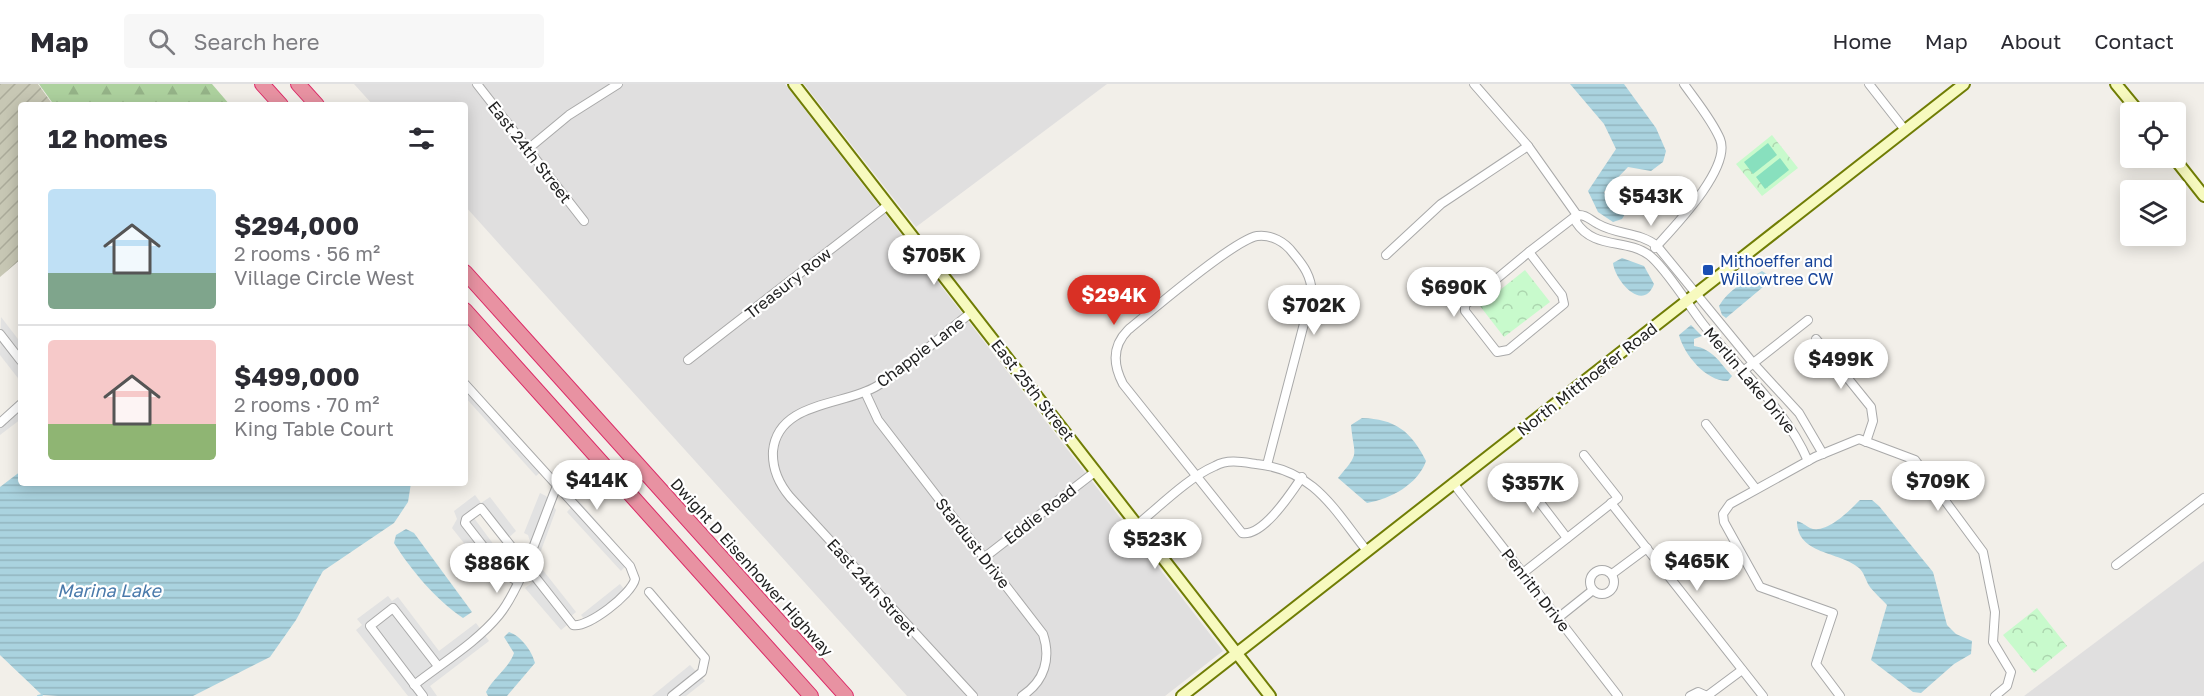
<!DOCTYPE html>
<html lang="en">
<head>
<meta charset="utf-8">
<style>
	:root { --surface:#fff; --page:#f7f7f7; --text:#2b2b33; --muted:#7c7c81; --line:#e1e1e2; --accent:#d93025 }
	body { margin:0; font-family:"Golos Text",sans-serif; background:var(--page); color:var(--text); height:100vh; display:flex; flex-direction:column; font-size:22px; white-space:nowrap }
	* { box-sizing:border-box; margin:0 }
	p { font-size:20px; color:var(--muted) }
	.icon { flex:none; width:33px; height:33px; fill:none; stroke:currentColor; stroke-width:2; stroke-linecap:round; stroke-linejoin:round }
	.map { position:relative; flex:1; overflow:hidden }
	.drawer { position:absolute; left:18px; top:18px; width:450px; height:384px; display:flex; flex-direction:column; background:var(--surface); border-radius:6px; box-shadow:0 3px 15px #0003 }
	.drawer>* { flex:none }
	.controls { position:absolute; left:2120px; top:18px; display:grid; gap:12px }
	.controls a { display:grid; place-items:center; width:66px; height:66px; border-radius:6px; background:var(--surface); box-shadow:0 3px 15px #0003; font-size:30px }
	.price { position:absolute; translate:-50% -51px; padding:0 14px; border-radius:21px; background:#fff; color:#222; font-size:20px; line-height:39px; filter:drop-shadow(0 2px 3px #0008) }
	.price::after { content:''; position:absolute; left:50%; top:36px; width:18px; height:14px; margin-left:-9px; background:inherit; clip-path:polygon(0 0,100% 0,50% 100%) }
	.price.active { background:var(--accent); color:#fff }
	ul { padding:0; list-style:none }
	li { display:flex; align-items:center; gap:18px; height:150px; padding:0 30px }
	li+li { border-top:2px solid var(--line) }
	li span { display:grid; place-items:center; flex:none; width:168px; height:120px; border-radius:6px; color:#555 }
	li>.icon { margin-inline-start:auto }
	span .icon { width:72px; height:72px; fill:#fffc; stroke-width:1 }
	li b { font-size:26px }
	h2 { display:flex; justify-content:space-between; align-items:center; height:72px; padding:0 30px; font-size:26px }
	header { display:flex; align-items:center; gap:36px; box-sizing:border-box; height:84px; padding:0 30px; background:var(--surface); border-bottom:2px solid var(--line) }
	header strong { font-size:28px }
	nav { display:flex; gap:33px; margin-inline-start:auto; font-size:21px }
	.search { width:420px; height:54px; background:var(--page); display:flex; align-items:center; gap:15px; box-sizing:border-box; padding:0 21px; border-radius:6px; color:var(--muted); font-size:22px }
	.map>svg:first-child { display:block }
	.residential { fill:#e0dfdf }
	.construction { fill:url(#construction-furrows) }
	.forest { fill:url(#forest-firs) }
	.park { fill:url(#park-crowns) }
	.pitch { fill:#88e0be }
	.parking { fill:#e2e2e2 }
	.water { fill:url(#water-rules) }
	.lines { fill:none; stroke-linecap:round; stroke-linejoin:round }
	.stream { stroke:#aad3df; stroke-width:2 }
	.street-casing { stroke:#a9a9a9; stroke-width:10 }
	.secondary-casing { stroke:#707d05; stroke-width:14 }
	.highway-casing { stroke:#dc2a67; stroke-width:16 }
	.street { stroke:#fff; stroke-width:8 }
	.secondary { stroke:#f7fabf; stroke-width:10 }
	.highway { stroke:#e892a2; stroke-width:14 }
	.transit-dot { fill:#1a4fb4; stroke:#fff; stroke-width:2 }
	.labels { text-anchor:middle; dominant-baseline:central; stroke-width:4.5; stroke-linejoin:round; paint-order:stroke }
	.street-label { font-size:16px; fill:#222; stroke:#fff }
	.transit-label { font-size:16px; fill:#164399; stroke:#fff; text-anchor:start }
	.water-label { font-size:18px; font-style:italic; fill:#4a7aab; stroke:#fff }
</style>
</head>
<body>
<header>
<strong>Map</strong>
<div class="search"><svg class="icon" aria-label="search" viewBox="0 0 24 24"><circle cx="10" cy="10" r="6"/><path d="M15 15l6 6"/></svg>Search here</div>
<nav><a>Home</a><a>Map</a><a>About</a><a>Contact</a></nav>
</header>
<div class="map">
<svg width="2204" height="612" viewBox="0 0 2204 612">
	<defs>
		<pattern id="construction-furrows" width="10" height="10" patternUnits="userSpaceOnUse" patternTransform="scale(1.5)"><rect width="10" height="10" fill="#c7c7b4"/><path d="M-1 1l2-2M0 10L10 0M9 11l2-2" fill="none" stroke="#abab9a"/></pattern>
		<pattern id="forest-firs" width="22" height="20" patternUnits="userSpaceOnUse" patternTransform="scale(1.5)"><rect width="22" height="20" fill="#add19e"/><path d="M5 1l3.5 6h-7zM16 11l3.5 6h-7z" fill="#95b388"/></pattern>
		<pattern id="park-crowns" width="20" height="18" patternUnits="userSpaceOnUse" patternTransform="scale(1.5)"><rect width="20" height="18" fill="#c8facc"/><path d="M2 6a3 3 0 1 1 6 0M12 15a3 3 0 1 1 6 0" fill="none" stroke="#acd6af"/></pattern>
		<pattern id="water-rules" width="6" height="5" patternUnits="userSpaceOnUse" patternTransform="scale(1.5)"><rect width="6" height="5" fill="#aad3df"/><path d="M0 2.5h6" fill="none" stroke="#92b5bf"/></pattern>
	</defs>
	<rect width="100%" height="100%" fill="#f2efe9"/>
	<g class="residential">
		<path d="M354,0H785L1223,567L1165,612H907L465,122V21H373Z"/>
		<path d="M804,0H1107L916,143Z"/>
		<path d="M2204,477V612H2024Z"/>
	</g>
	<path class="construction" d="M0,0H38L53,21H21V175L0,193Z"/>
	<path class="forest" d="M39,0H212L230,21H54Z"/>
	<g class="park">
		<path d="M1772,51L1798,84L1762,112L1736,80Z"/>
		<path d="M1525,186L1550,218L1504,253L1480,222Z"/>
		<path d="M2037,524L2067,562L2034,589L2003,551Z"/>
	</g>
	<g class="pitch">
		<path d="M1768,59L1777,71L1753,90L1744,78Z"/>
		<path d="M1780,74L1789,86L1765,105L1756,93Z"/>
	</g>
	<g class="parking">
		<path d="M1,233L21,259V298L0,271Z"/>
		<path d="M470,299L546,383L536,392L465,313V304Z"/>
		<path d="M21,326V335L0,351V344Z"/>
		<path d="M540,409L546,412L556,426L539,472L534,470L528,451L524,449Z"/>
		<path d="M475,411L481,419L490,413L516,447L504,458L483,431L478,430L474,434L494,461L488,469L507,492L498,502L452,444L457,435L454,427Z"/>
		<path d="M578,416L631,476L621,487L567,428Z"/>
		<path d="M538,480L576,528L570,533L572,537L561,546L525,504L532,499L528,493Z"/>
		<path d="M620,500L630,513L591,542L581,531Z"/>
		<path d="M388,512L392,517L398,513L439,567L476,539L489,557L430,602L437,612H408L356,546L362,541L357,535Z"/>
		<path d="M690,581L705,597L686,612H652Z"/>
	</g>
	<g class="water">
		<path d="M1570,0H1624L1656,44L1666,67L1663,78L1651,87L1628,83L1604,108L1608,116L1625,130L1622,135L1613,138L1598,128L1588,107L1616,65L1604,40Z"/>
		<path d="M1622,174L1644,182L1654,200C1643,229 1615,197 1613,179Z"/>
		<path d="M1762,187L1770,192L1763,203L1726,234L1722,231L1719,222C1728,206 1747,196 1762,187Z"/>
		<path d="M1691,241L1702,252L1694,255V262C1713,265 1720,279 1732,292L1728,297C1707,298 1684,271 1679,251Z"/>
		<path d="M1362,334C1395,335 1411,347 1426,377C1418,400 1391,415 1367,419L1338,394C1361,367 1354,374 1351,341Z"/>
		<path d="M21,387V399H411L408,418L394,439L323,487L296,536L270,573L193,612H58L42,611L0,571V403Z"/>
		<path d="M1860,416H1872L1879,422L1933,488L1947,541L1956,550L1972,557L1971,570L1954,580L1921,609L1913,608L1871,576L1887,521C1881,514 1873,508 1868,500C1866,496 1863,487 1859,484C1839,467 1797,471 1797,437C1803,439 1805,441 1810,444C1826,451 1850,426 1860,416Z"/>
		<path d="M406,445L414,449L472,528L463,534C436,516 411,486 394,459L396,451Z"/>
		<path d="M509,548C521,552 532,567 535,579L507,612H488L486,608C493,594 509,584 514,569L504,553Z"/>
	</g>
	<g class="lines">
		<path class="stream" d="M38,612L42,611"/>
		<g class="street-casing">
			<g id="street">
				<path d="M477,0L584,137"/>
				<path d="M1474,0L1528,62L1577,131L1576,138C1594,166 1626,154 1649,171C1665,183 1689,222 1703,240C1738,285 1785,323 1808,377"/>
				<path d="M1869,0L1905,46"/>
				<path d="M528,65L569,31L618,0"/>
				<path d="M1577,131C1586,130 1590,136 1598,140C1617,151 1640,148 1657,162L1753,279L1799,329L1823,370"/>
				<path d="M1655,164C1673,144 1732,84 1720,55C1712,36 1696,17 1684,0"/>
				<path d="M1529,168L1562,211L1564,220L1508,266L1497,268L1465,227V221Z"/>
				<path d="M1529,168L1577,131"/>
				<path d="M1386,171L1441,120L1528,62"/>
				<path d="M972,228C941,252 910,281 877,302C844,322 778,317 773,367C772,385 779,400 790,413L973,612"/>
				<path d="M0,250L21,277"/>
				<path d="M1816,255L1871,323L1873,337L1866,358"/>
				<path d="M688,276L888,121"/>
				<path d="M1742,288L1808,236"/>
				<path d="M465,300L630,482L635,495C632,510 588,544 573,541L481,424L466,435L465,439L504,489L517,497"/>
				<path d="M865,308L878,336L1043,550C1051,574 1045,597 1022,612"/>
				<path d="M0,339L21,320"/>
				<path d="M1706,340L1756,405"/>
				<path d="M1267,381L1312,209C1311,192 1304,182 1293,169C1285,158 1271,150 1257,152C1234,156 1151,227 1128,246C1112,262 1113,281 1123,300L1242,449C1263,453 1291,409 1302,393"/>
				<path d="M1519,391L1567,454"/>
				<path d="M1453,399L1618,612"/>
				<path d="M1611,419L1763,612"/>
				<path d="M1138,440C1160,422 1189,393 1215,382C1228,375 1242,378 1256,380C1314,386 1333,424 1367,467"/>
				<path d="M985,473L1096,387"/>
				<path d="M2116,481L2204,414"/>
				<circle cx="1602" cy="498" r="12"/>
				<path d="M1523,489L1618,414L1584,371"/>
				<path d="M1612,490L1647,464"/>
				<path d="M649,508L705,574L702,588L672,612"/>
				<path d="M1558,534L1593,506"/>
				<path d="M414,601C442,579 477,558 499,531C522,503 542,437 557,402"/>
				<path d="M423,612L370,542L393,524L438,582"/>
				<path d="M1690,612L1698,608L1707,612"/>
				<path d="M1707,612L1742,586"/>
				<path d="M1840,612L1816,580L1833,529L1760,503L1724,438L1723,430L1730,420L1815,373L1859,355L1915,376L1983,468L1995,528L1993,558L2011,588L2007,602L1995,612"/>
			</g>
		</g>
		<g class="secondary-casing">
			<g id="secondary">
				<path d="M794,0L1270,612"/>
				<path d="M2116,0L2139,28"/>
				<path d="M2174,74L2204,112"/>
				<path d="M1182,612L1964,0"/>
			</g>
		</g>
		<g class="highway-casing">
			<g id="highway">
				<path d="M262,0L281,21"/>
				<path d="M298,0L317,21"/>
				<path d="M465,188L846,612"/>
				<path d="M465,226L811,612"/>
			</g>
		</g>
		<use href="#street" class="street"/>
		<use href="#secondary" class="secondary"/>
		<use href="#highway" class="highway"/>
	</g>
	<rect class="transit-dot" x="1702" y="180" width="12" height="12" rx="3"/>
	<g class="labels">
		<g class="street-label">
			<text transform="translate(530 68) rotate(52)">East 24th Street</text>
			<text transform="translate(788 199) rotate(-38)">Treasury Row</text>
			<text transform="translate(920 268) rotate(-37)">Chappie Lane</text>
			<text transform="translate(1587 295) rotate(-38)">North Mitthoefer Road</text>
			<text transform="translate(1750 296) rotate(50)">Merlin Lake Drive</text>
			<text transform="translate(1033 306) rotate(52)">East 25th Street</text>
			<text transform="translate(1040 430) rotate(-38)">Eddie Road</text>
			<text transform="translate(973 459) rotate(52)">Stardust Drive</text>
			<text transform="translate(752 483) rotate(48)">Dwight D Eisenhower Highway</text>
			<text transform="translate(872 503) rotate(48)">East 24th Street</text>
			<text transform="translate(1536 506) rotate(52)">Penrith Drive</text>
		</g>
		<g class="transit-label">
			<text x="1720" y="177">Mithoeffer and<tspan x="1720" dy="18">Willowtree CW</tspan></text>
		</g>
		<g class="water-label">
			<text x="109" y="506">Marina Lake</text>
		</g>
	</g>
</svg>
<div class="controls">
<a><svg class="icon" aria-label="locate" viewBox="0 0 24 24"><circle cx="12" cy="12" r="6"/><path d="M12 2v4M12 18v4M2 12h4M18 12h4"/></svg></a>
<a><svg class="icon" aria-label="layers" viewBox="0 0 24 24"><path d="M12 4l9 5-9 5-9-5zM3 14l9 5 9-5"/></svg></a>
</div>
<b class="price" style="left:1651px;top:143px">$543K</b>
<b class="price" style="left:934px;top:202px">$705K</b>
<b class="price" style="left:1454px;top:234px">$690K</b>
<b class="price active" style="left:1114px;top:242px">$294K</b>
<b class="price" style="left:1314px;top:252px">$702K</b>
<b class="price" style="left:1841px;top:306px">$499K</b>
<b class="price" style="left:597px;top:427px">$414K</b>
<b class="price" style="left:1938px;top:428px">$709K</b>
<b class="price" style="left:1533px;top:430px">$357K</b>
<b class="price" style="left:1155px;top:486px">$523K</b>
<b class="price" style="left:1697px;top:508px">$465K</b>
<b class="price" style="left:497px;top:510px">$886K</b>
<section class="drawer">
<h2>12 homes<svg class="icon" aria-label="filters" viewBox="0 0 24 24"><path d="M4 7h16M4 17h16"/><circle cx="9" cy="7" r="2"/><circle cx="15" cy="17" r="2"/></svg></h2>
<ul>
<li><span style="background:linear-gradient(#bfe0f5 70%,#7fa58c 0)"><svg class="icon" aria-label="home" viewBox="0 0 24 24"><path d="M3 11l9-7 9 7M6 9v11h12V9"/></svg></span><div><b>$294,000</b><p>2 rooms · 56 m²</p><p>Village Circle West</p></div></li>
<li><span style="background:linear-gradient(#f6c9c9 70%,#8fb573 0)"><svg class="icon" aria-label="home" viewBox="0 0 24 24"><path d="M3 11l9-7 9 7M6 9v11h12V9"/></svg></span><div><b>$499,000</b><p>2 rooms · 70 m²</p><p>King Table Court</p></div></li>
</ul>
</section>
</div>
</body>
</html>
